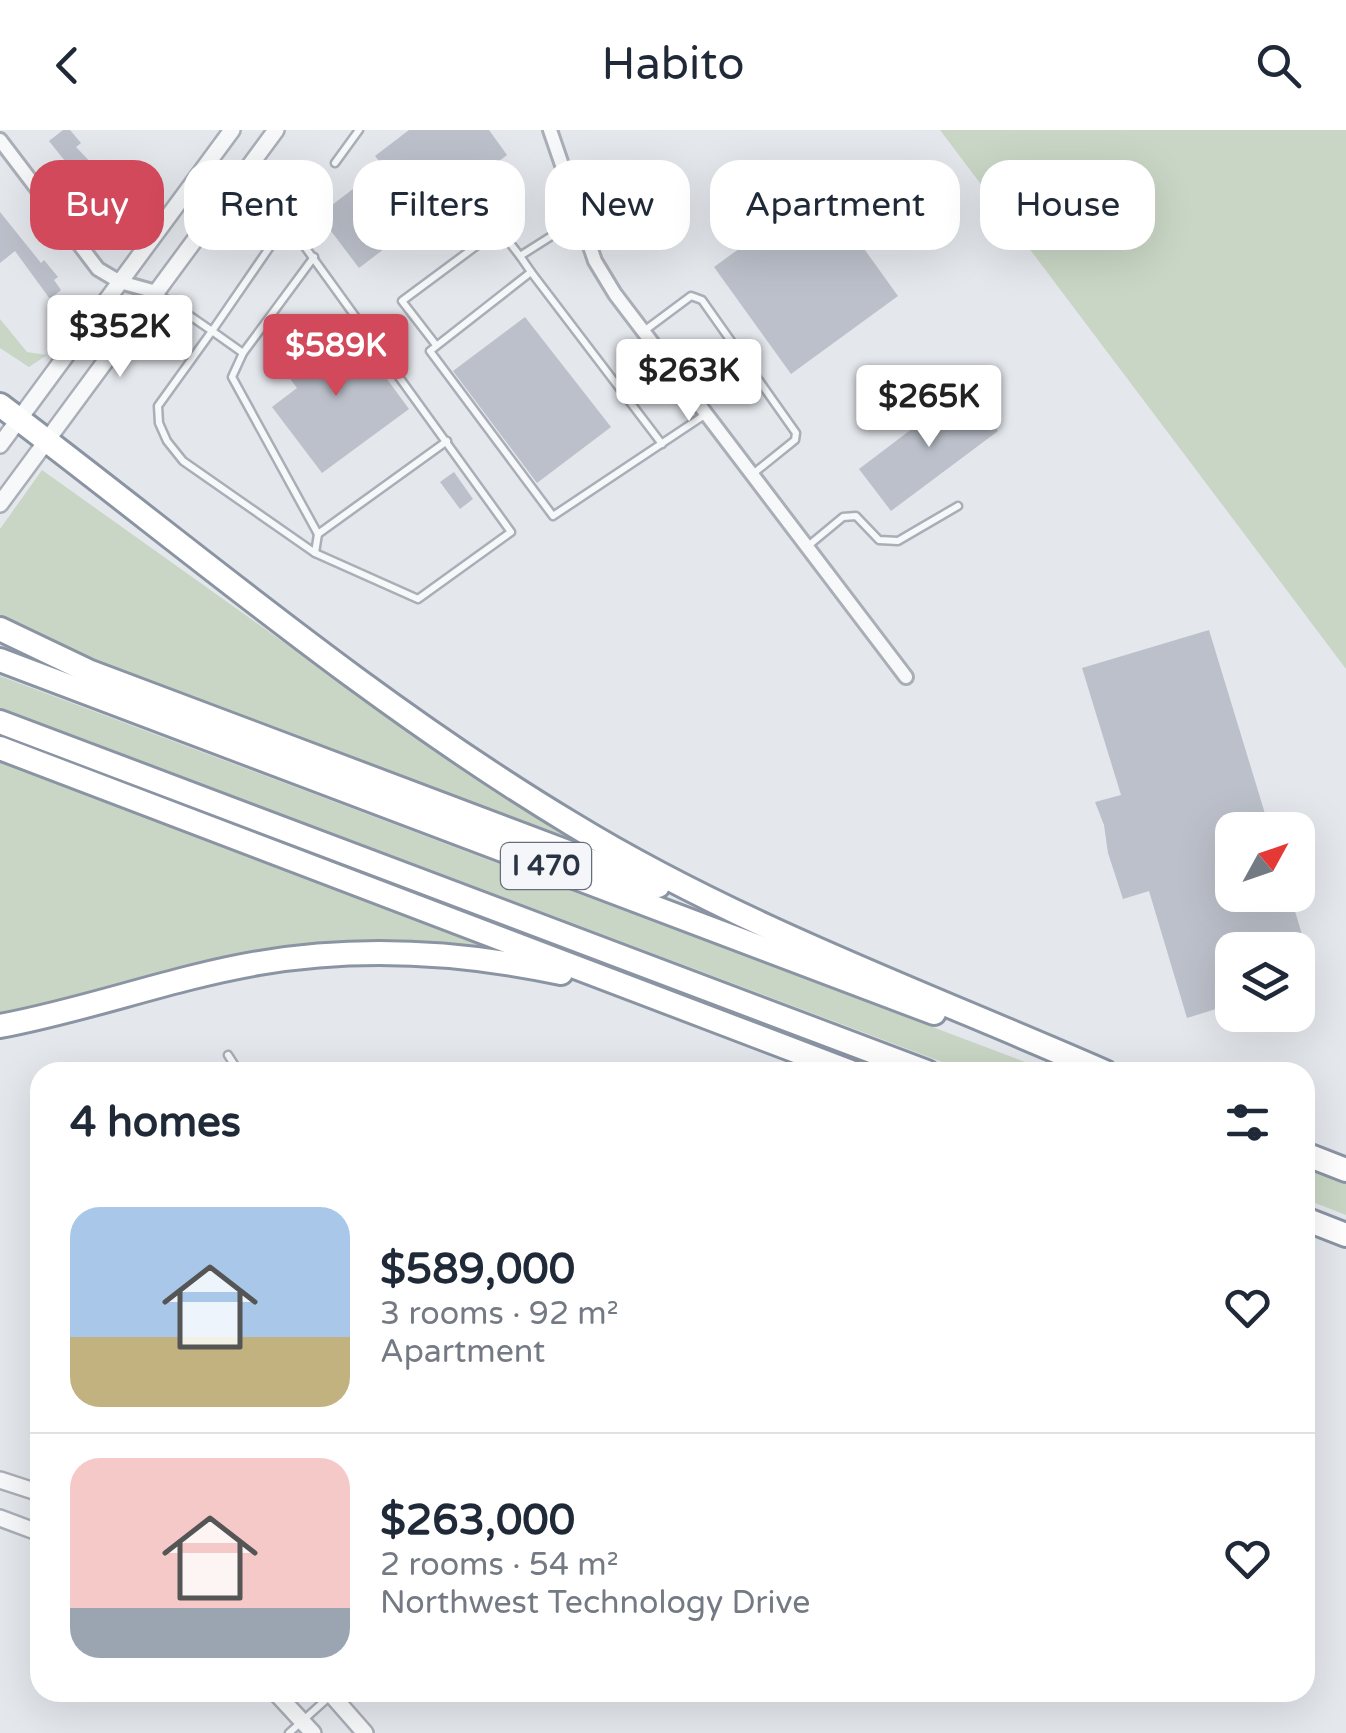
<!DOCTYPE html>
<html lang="en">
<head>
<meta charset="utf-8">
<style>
	:root { --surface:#fff; --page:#f6f6f7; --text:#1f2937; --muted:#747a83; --line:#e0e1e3; --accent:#d1495b }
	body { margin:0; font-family:"Varela Round",sans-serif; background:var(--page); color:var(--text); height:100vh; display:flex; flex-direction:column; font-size:38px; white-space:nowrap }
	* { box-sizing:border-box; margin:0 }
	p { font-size:32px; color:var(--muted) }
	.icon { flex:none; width:55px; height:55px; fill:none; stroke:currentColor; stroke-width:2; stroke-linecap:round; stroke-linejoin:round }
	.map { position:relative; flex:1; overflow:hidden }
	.drawer { position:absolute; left:30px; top:932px; width:1285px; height:640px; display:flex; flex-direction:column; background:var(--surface); border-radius:30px; box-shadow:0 10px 40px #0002 }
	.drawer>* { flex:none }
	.top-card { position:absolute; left:30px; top:30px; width:1288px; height:90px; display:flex; gap:20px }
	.needle { width:65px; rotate:50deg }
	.tools { position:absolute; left:1215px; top:682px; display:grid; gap:20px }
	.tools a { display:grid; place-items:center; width:100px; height:100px; border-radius:20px; background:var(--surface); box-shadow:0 10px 40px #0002; font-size:50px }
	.price { position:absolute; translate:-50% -85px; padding:0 22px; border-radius:10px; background:#fff; color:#222; font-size:32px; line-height:65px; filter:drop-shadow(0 2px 5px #0008) }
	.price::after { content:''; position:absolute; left:50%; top:60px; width:30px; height:22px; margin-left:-15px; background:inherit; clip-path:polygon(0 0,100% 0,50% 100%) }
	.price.current { background:var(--accent); color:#fff }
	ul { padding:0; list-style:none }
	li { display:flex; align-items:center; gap:30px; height:250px; padding:0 40px }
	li+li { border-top:2px solid var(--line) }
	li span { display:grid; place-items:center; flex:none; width:280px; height:200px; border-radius:30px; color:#555 }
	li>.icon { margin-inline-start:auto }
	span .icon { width:120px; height:120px; fill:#fffc; stroke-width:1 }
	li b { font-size:42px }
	h2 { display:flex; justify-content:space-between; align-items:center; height:120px; padding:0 40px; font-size:42px }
	.chip { padding:0 35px; border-radius:30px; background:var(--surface); box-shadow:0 10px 40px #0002; font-size:35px; line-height:90px }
	.chip.current { background:var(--accent); color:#fff }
	header { display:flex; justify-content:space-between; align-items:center; height:130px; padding:0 40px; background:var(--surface); font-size:45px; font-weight:600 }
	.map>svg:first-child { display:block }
	.green { fill:#c9d6c5 }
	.building { fill:#bbc0ca }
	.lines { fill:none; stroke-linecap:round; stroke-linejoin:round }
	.service-casing { stroke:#a9aeb7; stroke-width:11 }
	.minor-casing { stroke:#a9aeb7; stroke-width:18 }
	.tertiary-casing { stroke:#a9aeb7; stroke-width:20 }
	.motorway-casing { stroke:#8b94a3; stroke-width:28 }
	.service { stroke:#f7f8fa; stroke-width:6 }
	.minor { stroke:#f7f8fa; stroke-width:12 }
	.tertiary { stroke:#f7f8fa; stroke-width:15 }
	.motorway { stroke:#fff; stroke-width:22 }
	.labels { text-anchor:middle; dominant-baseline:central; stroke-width:8; stroke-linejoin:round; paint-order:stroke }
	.shield { fill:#f4f6f9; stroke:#676e7b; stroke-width:2.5 }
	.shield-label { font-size:28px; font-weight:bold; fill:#2b3445 }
</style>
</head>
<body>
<header><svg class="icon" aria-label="back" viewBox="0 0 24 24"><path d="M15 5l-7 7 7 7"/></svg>Habito<svg class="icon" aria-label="search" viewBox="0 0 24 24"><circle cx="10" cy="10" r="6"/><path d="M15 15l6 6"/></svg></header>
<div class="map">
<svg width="1346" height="1603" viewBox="0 0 1346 1603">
	<rect width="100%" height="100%" fill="#e4e7ec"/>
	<g class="green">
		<path d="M940,0H1346V539Z"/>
		<path d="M0,189L27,222L47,225L29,237L0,218Z"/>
		<path d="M42,340L282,511L591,716L43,511L0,489V399Z"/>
		<path d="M0,546L1052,942H969L0,578Z"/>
		<path d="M0,628L522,826L277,820L215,829L0,884Z"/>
		<path d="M1305,1038L1346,1054V1085L1305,1069Z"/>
	</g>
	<g class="building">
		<path d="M63,0H70L81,13L76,17L120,63L103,77L95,67L90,71L77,54L81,51L49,11Z"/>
		<path d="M409,0H489L507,25L359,138L319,85L383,36L375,26Z"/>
		<path d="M821,59L898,166L791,244L714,137Z"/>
		<path d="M0,82L41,133L44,130L58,147L54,150L61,160L50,169L15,121L0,133Z"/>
		<path d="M525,187L611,297L537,353L453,241Z"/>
		<path d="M328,199L342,218L356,207L409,279L322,343L272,277L297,258L280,235Z"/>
		<path d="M966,258L998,301L891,381L859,339Z"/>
		<path d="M454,342L473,369L460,379L440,352Z"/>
		<path d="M1209,500L1270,700H1232V765H1290L1315,847L1298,852V820H1232V874L1187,888L1149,761L1123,769L1108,723L1104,695L1095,672L1121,665L1082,538Z"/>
	</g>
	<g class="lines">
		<g class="service-casing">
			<g id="service">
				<path d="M335,33L359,0"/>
				<path d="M580,88L520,126L531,142L430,221L553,386L706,284"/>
				<path d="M287,92L212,201L243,223L314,127"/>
				<path d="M531,142L662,314"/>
				<path d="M157,163L212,201L158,276L159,293L167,311L183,331L315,423L418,469L511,402L287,92L238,52"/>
				<path d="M644,201L691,166L702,170L796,303L795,310L754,343"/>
				<path d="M436,215L402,171L499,99L520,126"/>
				<path d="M243,223L232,247L318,404L315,423"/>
				<path d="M318,404L447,311"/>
				<path d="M808,416L843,387L856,386L879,410L898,411L958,376"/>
				<path d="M228,925L239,942"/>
				<path d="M289,1603L329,1567"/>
			</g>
		</g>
		<g class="minor-casing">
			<g id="minor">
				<path d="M550,0L595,131L615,164L906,547"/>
				<path d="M0,10L98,139L120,152L156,162"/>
			</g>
		</g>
		<g class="tertiary-casing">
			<g id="tertiary">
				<path d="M0,315L232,0"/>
				<path d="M0,374L276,0"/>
				<path d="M0,1350L40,1363"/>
				<path d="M0,1388L40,1403"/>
				<path d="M275,1562L313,1603"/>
				<path d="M329,1562L365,1603"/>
			</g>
		</g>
		<g class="motorway-casing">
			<g id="motorway">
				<path d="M0,275C188,417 369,572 572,694C737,795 927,864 1105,942"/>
				<path d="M0,499L88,541L658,756"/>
				<path d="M0,530L934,883"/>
				<path d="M0,592L927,942"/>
				<path d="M0,618L851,942"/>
				<path d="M0,896C87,880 171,848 259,833C358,816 462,822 561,843"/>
				<path d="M1305,1024L1346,1040"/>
				<path d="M1305,1089L1346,1105"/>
			</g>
		</g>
		<use href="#service" class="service"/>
		<use href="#minor" class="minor"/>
		<use href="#tertiary" class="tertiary"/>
		<use href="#motorway" class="motorway"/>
	</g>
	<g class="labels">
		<rect class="shield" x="501" y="713" width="90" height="46" rx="8"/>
		<g class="shield-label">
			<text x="546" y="736">I 470</text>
		</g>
	</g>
</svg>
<div class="tools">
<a><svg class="needle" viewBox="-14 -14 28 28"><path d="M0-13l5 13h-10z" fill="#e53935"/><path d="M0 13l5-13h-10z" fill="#747a83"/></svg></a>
<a><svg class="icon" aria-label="layers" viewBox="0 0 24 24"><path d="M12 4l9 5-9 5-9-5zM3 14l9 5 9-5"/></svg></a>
</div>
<b class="price" style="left:120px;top:250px">$352K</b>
<b class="price current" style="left:336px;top:269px">$589K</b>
<b class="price" style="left:689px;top:294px">$263K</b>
<b class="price" style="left:929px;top:320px">$265K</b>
<div class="top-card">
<a class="chip current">Buy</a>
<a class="chip">Rent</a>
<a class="chip">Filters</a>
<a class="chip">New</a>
<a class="chip">Apartment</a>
<a class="chip">House</a>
</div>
<section class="drawer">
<h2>4 homes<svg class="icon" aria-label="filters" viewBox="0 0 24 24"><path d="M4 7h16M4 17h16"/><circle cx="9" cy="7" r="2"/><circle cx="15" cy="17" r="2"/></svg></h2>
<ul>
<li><span style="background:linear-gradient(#a9c7e8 65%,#c2b280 0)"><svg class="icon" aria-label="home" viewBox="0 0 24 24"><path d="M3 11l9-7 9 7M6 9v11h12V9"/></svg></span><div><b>$589,000</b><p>3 rooms · 92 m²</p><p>Apartment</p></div><svg class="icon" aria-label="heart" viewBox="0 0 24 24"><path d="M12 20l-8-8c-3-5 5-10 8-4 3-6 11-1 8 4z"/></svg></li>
<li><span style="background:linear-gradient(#f6c9c9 75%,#9aa5b1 0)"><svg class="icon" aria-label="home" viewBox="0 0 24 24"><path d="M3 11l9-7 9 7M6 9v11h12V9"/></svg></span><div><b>$263,000</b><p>2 rooms · 54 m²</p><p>Northwest Technology Drive</p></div><svg class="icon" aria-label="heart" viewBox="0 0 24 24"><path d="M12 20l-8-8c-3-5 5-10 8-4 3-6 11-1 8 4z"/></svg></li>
</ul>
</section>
</div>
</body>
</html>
